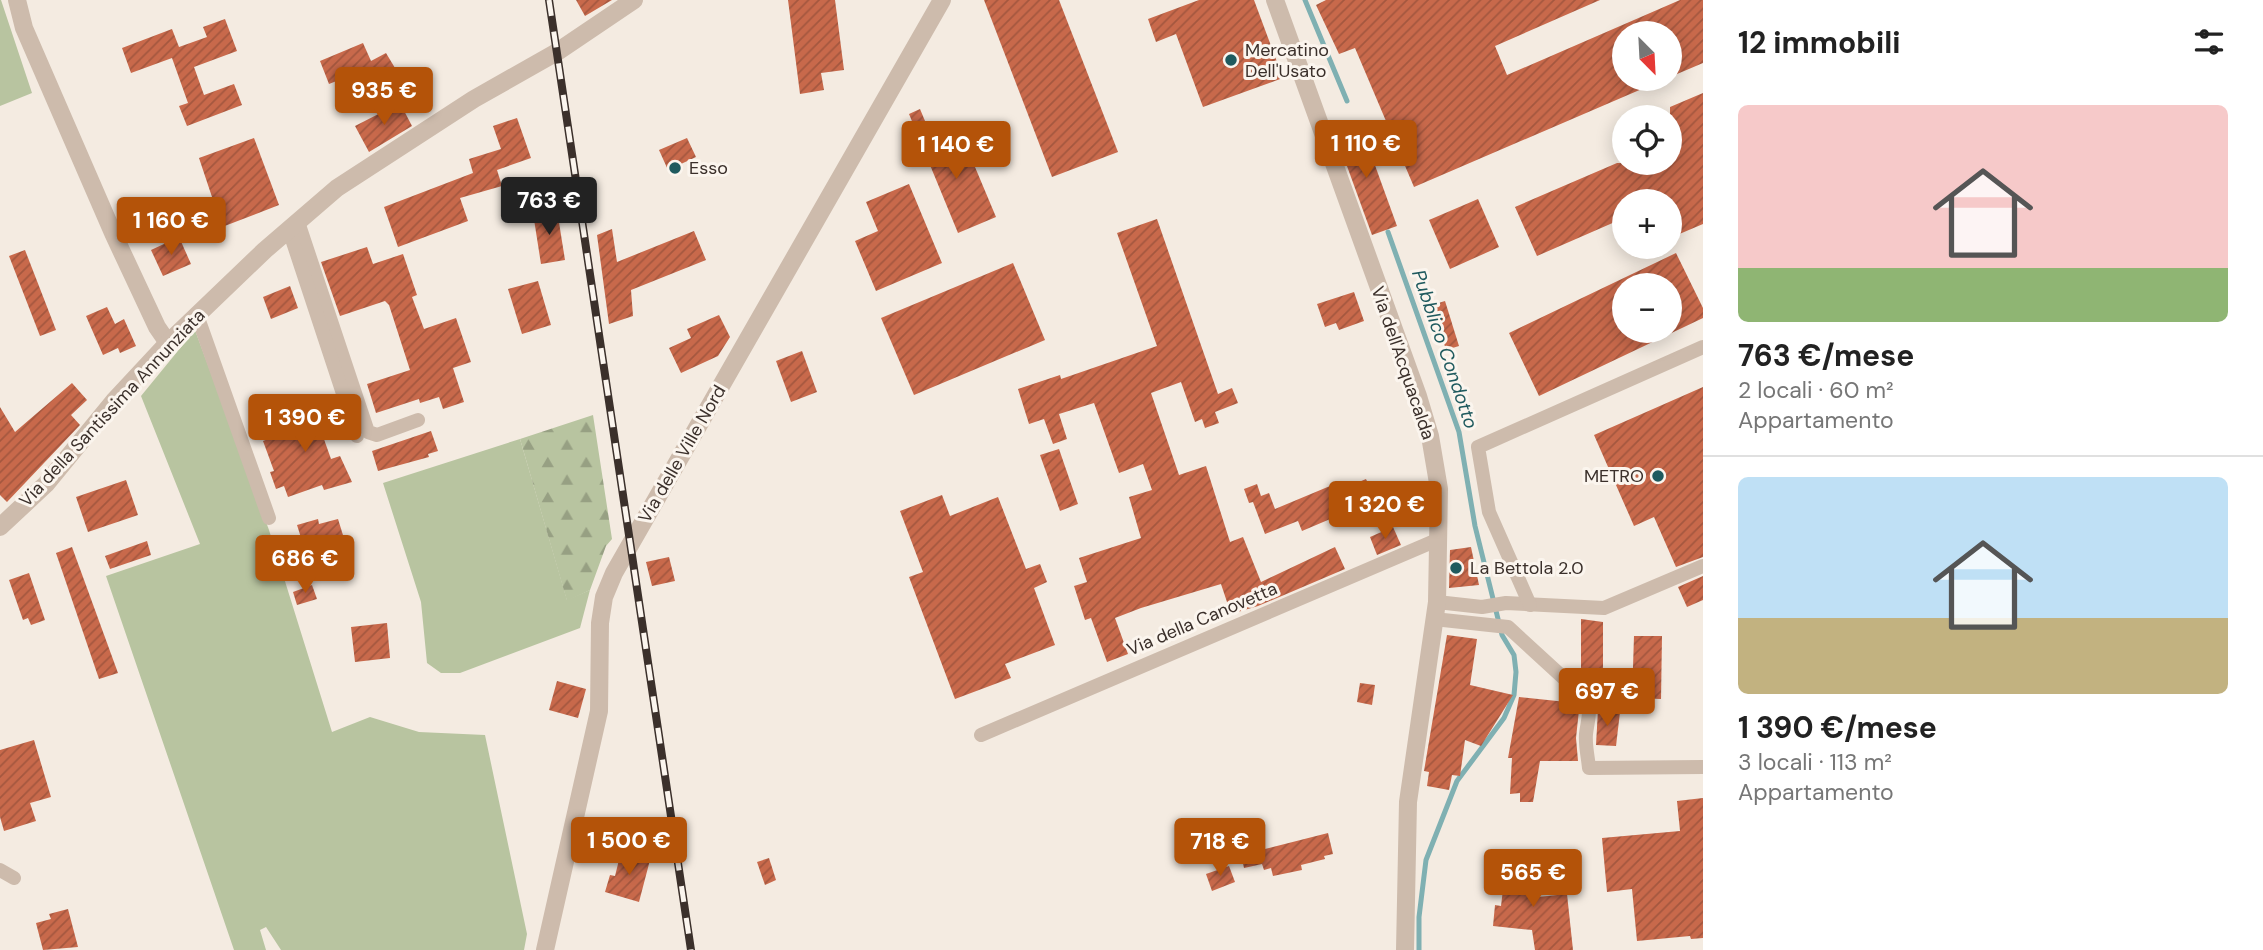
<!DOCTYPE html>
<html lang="it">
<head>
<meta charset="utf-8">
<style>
	:root { --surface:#fff; --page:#f2f2f2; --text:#222; --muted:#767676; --line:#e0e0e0; --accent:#b45309 }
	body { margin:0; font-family:"DM Sans",sans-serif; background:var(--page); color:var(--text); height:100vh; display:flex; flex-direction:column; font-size:26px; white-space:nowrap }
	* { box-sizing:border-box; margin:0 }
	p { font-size:23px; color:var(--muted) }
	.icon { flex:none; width:38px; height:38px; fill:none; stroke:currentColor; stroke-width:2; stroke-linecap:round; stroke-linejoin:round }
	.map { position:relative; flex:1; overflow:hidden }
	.panel { display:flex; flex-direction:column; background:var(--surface); width:560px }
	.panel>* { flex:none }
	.needle { width:46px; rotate:156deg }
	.controls { position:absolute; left:1612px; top:21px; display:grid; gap:14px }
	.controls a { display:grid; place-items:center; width:70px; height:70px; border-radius:50%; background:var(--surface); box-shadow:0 4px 18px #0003; font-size:35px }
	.price { position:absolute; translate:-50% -60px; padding:0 16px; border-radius:7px; background:var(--accent); color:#fff; font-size:23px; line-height:46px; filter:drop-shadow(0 2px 4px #0008) }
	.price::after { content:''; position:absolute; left:50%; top:42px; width:21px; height:16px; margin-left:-10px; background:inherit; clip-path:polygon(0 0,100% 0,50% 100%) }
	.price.selected { background:#222; color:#fff }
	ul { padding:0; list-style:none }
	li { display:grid; align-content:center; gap:14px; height:371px; padding:0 35px }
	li+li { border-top:2px solid var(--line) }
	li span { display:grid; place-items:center; height:217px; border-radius:10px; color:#555 }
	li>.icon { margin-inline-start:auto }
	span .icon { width:126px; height:126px; fill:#fffc; stroke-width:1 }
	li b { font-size:30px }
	h2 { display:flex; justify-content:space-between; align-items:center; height:84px; padding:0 35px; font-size:30px }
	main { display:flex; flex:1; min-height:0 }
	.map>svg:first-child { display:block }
	.green { fill:#b8c4a0 }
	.forest { fill:url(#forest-firs) }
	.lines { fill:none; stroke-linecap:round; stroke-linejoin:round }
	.stream { stroke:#7fb0b2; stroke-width:5 }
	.building { fill:url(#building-hatch); fill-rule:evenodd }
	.minor { stroke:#cdbbac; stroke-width:14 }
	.tertiary { stroke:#cdbbac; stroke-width:18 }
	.rail-casing { stroke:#3b302b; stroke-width:8 }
	.rail { stroke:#fbf5ee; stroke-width:5; stroke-dasharray:16; stroke-linecap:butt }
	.poi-dot { fill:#1f5a5e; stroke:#fbf5ee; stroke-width:2.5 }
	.labels { text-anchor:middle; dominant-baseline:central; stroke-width:6; stroke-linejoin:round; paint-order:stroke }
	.poi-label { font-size:18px; fill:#3b302b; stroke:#fbf5ee; text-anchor:start }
	.street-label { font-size:18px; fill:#3b302b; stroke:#fbf5ee }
	.water-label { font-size:19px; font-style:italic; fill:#1f5a5e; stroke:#fbf5ee }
</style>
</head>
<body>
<main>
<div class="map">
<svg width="1703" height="950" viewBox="0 0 1703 950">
	<defs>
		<pattern id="forest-firs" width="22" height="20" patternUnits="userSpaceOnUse" patternTransform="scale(1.75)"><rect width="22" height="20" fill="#b8c4a0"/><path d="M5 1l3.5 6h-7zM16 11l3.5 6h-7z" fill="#97a083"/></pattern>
		<pattern id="building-hatch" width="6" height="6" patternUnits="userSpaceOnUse" patternTransform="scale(1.75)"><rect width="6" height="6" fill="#c8694b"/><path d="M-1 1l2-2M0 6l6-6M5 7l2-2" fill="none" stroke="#a4573f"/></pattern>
	</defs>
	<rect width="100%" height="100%" fill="#f4ebe1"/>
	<g class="green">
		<path d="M1,0L32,93L0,106V0Z"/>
		<path d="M195,330L269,530L332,732L370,717L419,732L485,735L527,934L524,950H281L266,927L260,930L266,950H234L106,576L200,544L141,396Z"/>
		<path d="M520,439L567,600L590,590L580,628L460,673H441L427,663L421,602L383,483Z"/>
	</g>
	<path class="forest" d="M593,415L612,539L606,546L590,590L567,601L520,439Z"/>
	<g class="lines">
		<g class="stream">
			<path d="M1305,0L1347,101"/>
			<path d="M1388,232L1459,432L1475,526L1502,635L1514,655L1516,672L1514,695L1504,718L1457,781L1426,860L1419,917V950"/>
		</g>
	</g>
	<g class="building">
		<path d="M576,0H612L585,16Z"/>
		<path d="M788,0H835L844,70L821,73L824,90L800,94Z"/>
		<path d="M984,0H1059L1118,152L1052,177Z"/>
		<path d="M1199,0H1254L1283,78L1203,107L1176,34L1156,42L1148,19Z"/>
		<path d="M1326,0H1600L1495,46L1507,75L1680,0H1703V63L1670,77V33H1624V79H1665L1414,187L1355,48L1339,54L1316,5Z"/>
		<path d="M225,19L237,51L194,67L204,95L234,84L242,105L187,126L179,106L188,103L172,58L131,73L122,48L172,29L179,47L207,37L203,27Z"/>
		<path d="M363,43L371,61L386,53L395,68L359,86L354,74L329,84L320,61Z"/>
		<path d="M1703,93V224L1670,238V201H1624V218L1537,256L1515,207L1617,163H1670V107Z"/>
		<path d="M400,103L412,126L369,152L355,126Z"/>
		<path d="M920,109L941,159L967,148L996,217L958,233L909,114Z"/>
		<path d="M517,118L531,158L497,170L502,186L460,198L468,221L398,247L384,207L473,173L469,159L501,149L493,126Z"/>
		<path d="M1360,124L1397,226L1372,235L1335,133Z"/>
		<path d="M254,138L279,205L222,227L199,158Z"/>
		<path d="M687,138L696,157L668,170L659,150Z"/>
		<path d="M909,184L942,263L876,291L855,241L878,231L866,202Z"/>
		<path d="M1478,199L1499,247L1450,269L1429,220Z"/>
		<path d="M557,210L565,260L541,264L533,213Z"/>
		<path d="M1157,219L1218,394L1232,388L1238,403L1215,412L1219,423L1205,428L1202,419L1195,422L1181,382L1151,393L1179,475L1206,466L1230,542L1243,537L1261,582L1335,547L1345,569L1258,606L1231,614L1221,584L1141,608L1115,618L1128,654L1107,662L1091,618L1085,620L1074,586L1087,582L1079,558L1141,538L1129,497L1152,490L1143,464L1119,473L1094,403L1059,414L1067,439L1053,444L1044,419L1029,424L1018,389L1060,375L1061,379L1157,346L1117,233Z"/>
		<path d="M612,229L617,262L694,231L706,260L631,290L633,316L609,324L597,235Z"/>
		<path d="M179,237L191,264L163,276L151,250Z"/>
		<path d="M367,247L373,264L403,254L417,295L412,297L424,329L456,318L471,362L453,368L464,402L443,409L439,397L420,403L419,399L376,413L367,384L410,370L389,305L385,301L340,316L321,262Z"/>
		<path d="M25,250L56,330L40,336L9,256Z"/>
		<path d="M1676,253L1703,308V318L1539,396L1509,333ZM1624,285H1670V331H1624Z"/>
		<path d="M1013,263L1045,340L914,395L881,318Z"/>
		<path d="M538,281L551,325L522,334L508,289Z"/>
		<path d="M290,286L298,308L271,319L263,297Z"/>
		<path d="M1354,292L1364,321L1339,330L1336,323L1325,327L1317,304Z"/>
		<path d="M1445,301L1459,346L1446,350L1432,305Z"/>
		<path d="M107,307L115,324L124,319L136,346L120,353L118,348L103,355L86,316Z"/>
		<path d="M719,315L730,337L718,356L681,373L669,348L691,338L687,329Z"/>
		<path d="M802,351L817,392L791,402L776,361Z"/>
		<path d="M72,383L87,400L71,415L80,425L7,502L0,495V407L15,432Z"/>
		<path d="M1703,387V557L1676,567L1654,517L1634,526L1594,435Z"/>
		<path d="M319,396L329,425L320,428L331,459L340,456L352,482L324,490L322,485L288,497L284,486L276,489L270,472L274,471L263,441L302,426L295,405Z"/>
		<path d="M431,431L438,451L428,454L429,457L378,471L372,451Z"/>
		<path d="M1059,449L1078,504L1060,511L1040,455Z"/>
		<path d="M1366,479L1375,500L1302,531L1298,521L1265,534L1253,502L1249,503L1244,489L1257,484L1261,496L1269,493L1275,509L1330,486L1333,493Z"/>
		<path d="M126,480L138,515L88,532L76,497Z"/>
		<path d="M942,495L950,516L998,497L1026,569L1040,564L1047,582L1034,588L1055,645L1005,664L1011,678L955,699L909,577L923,572L900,511Z"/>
		<path d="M318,519L319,524L338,519L351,561L331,567L333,573L314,579L297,525Z"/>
		<path d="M1393,527L1401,545L1377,555L1370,537Z"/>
		<path d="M147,541L151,555L110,569L105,556Z"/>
		<path d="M72,547L118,673L99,679L56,553Z"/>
		<path d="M1471,547L1479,585L1449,588L1450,550Z"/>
		<path d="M669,557L675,581L652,586L646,562Z"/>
		<path d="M29,573L45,620L31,625L28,618L23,620L9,580Z"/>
		<path d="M1703,576V600L1687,607L1678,587Z"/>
		<path d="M312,585L317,599L297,605L293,592Z"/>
		<path d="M1581,619L1603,622V668H1581Z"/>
		<path d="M387,623L390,658L355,662L351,627Z"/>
		<path d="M1447,635L1477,639L1470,685L1513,695L1481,746L1465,740L1460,776L1452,775L1449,790L1427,786L1429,772L1424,771Z"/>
		<path d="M1634,636H1662L1661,699L1632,698Z"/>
		<path d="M557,681L586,689L578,718L549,710Z"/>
		<path d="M1360,683L1375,685L1372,705L1357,702Z"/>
		<path d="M1519,697L1576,703L1579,710L1576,738L1578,761H1540L1533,802H1520V793L1510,794L1512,758H1508Z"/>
		<path d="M1598,710L1620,712L1616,746L1596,745Z"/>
		<path d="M34,740L51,797L30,803L36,821L4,831L0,817V750Z"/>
		<path d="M1703,798V938L1691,939L1690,936L1637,941L1632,889L1607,892L1602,838L1680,831L1677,801Z"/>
		<path d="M1328,833L1333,854L1324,856L1325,859L1301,865L1302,870L1273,876L1271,868L1264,870L1262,864L1244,868L1241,855Z"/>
		<path d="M621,852L650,860L639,902L605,892L610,875L615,876Z"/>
		<path d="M1507,856L1532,859L1528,898L1567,894L1573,950H1535L1532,930L1493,926L1495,905L1501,906Z"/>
		<path d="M769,858L776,880L765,885L757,862Z"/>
		<path d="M1229,866L1235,882L1212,891L1206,874Z"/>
		<path d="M68,909L78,947L43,950L36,923L51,919L49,914Z"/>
	</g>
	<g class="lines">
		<g class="minor">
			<path d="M298,222L368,432L377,435L418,420"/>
			<path d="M289,230L357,436"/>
			<path d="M197,315L269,518"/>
			<path d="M1437,602L1482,607L1506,603L1604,608L1703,566"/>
			<path d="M1530,605L1489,512L1478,447L1703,347"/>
			<path d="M1434,619L1508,627L1580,693C1594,708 1588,716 1586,734C1585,745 1588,757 1589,768L1703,767"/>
			<path d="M981,735L1437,540"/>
			<path d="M0,870L14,878"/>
		</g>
		<g class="tertiary">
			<path d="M17,0L24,28L113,233L157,327L168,343"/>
			<path d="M1275,0L1418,396L1430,436L1439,489L1437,602L1408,802L1405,950"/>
			<path d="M0,527L46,484L114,401L168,343L265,250L337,188L474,99L557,52L634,0"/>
			<path d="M545,950L599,711L600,623L604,597L614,573L942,0"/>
		</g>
		<g class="rail-casing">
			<path id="rail" d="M549,0L691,950"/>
		</g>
		<use href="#rail" class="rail"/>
	</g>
	<g class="poi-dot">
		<circle cx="1231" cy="60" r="7"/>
		<circle cx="675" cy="168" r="7"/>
		<circle cx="1658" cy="476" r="7"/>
		<circle cx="1456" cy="568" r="7"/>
	</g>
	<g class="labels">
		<g class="poi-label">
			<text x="1245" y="50">Mercatino<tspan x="1245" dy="21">Dell'Usato</tspan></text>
			<text x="689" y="168">Esso</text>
			<text x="1644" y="476" text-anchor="end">METRO</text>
			<text x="1470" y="568">La Bettola 2.0</text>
		</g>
		<g class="street-label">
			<text transform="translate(1403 363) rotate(71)">Via dell'Acquacalda</text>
			<text transform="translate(112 408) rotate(-47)">Via della Santissima Annunziata</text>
			<text transform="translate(682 454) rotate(-60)">Via delle Ville Nord</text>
			<text transform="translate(1202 619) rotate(-23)">Via della Canovetta</text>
		</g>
		<g class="water-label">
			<text transform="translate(1445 349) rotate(71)">Pubblico Condotto</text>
		</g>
	</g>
</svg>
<div class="controls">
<a><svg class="needle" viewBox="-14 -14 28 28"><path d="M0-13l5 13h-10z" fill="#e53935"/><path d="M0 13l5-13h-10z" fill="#767676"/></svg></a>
<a><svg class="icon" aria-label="locate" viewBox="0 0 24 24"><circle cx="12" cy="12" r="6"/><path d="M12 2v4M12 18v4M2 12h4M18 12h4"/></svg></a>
<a>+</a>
<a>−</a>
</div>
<b class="price" style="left:384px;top:127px">935 €</b>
<b class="price" style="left:1366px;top:180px">1 110 €</b>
<b class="price" style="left:956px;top:181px">1 140 €</b>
<b class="price selected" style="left:549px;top:237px">763 €</b>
<b class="price" style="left:171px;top:257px">1 160 €</b>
<b class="price" style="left:305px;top:454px">1 390 €</b>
<b class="price" style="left:1385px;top:541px">1 320 €</b>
<b class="price" style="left:305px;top:595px">686 €</b>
<b class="price" style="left:1607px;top:728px">697 €</b>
<b class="price" style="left:629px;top:877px">1 500 €</b>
<b class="price" style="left:1220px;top:878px">718 €</b>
<b class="price" style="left:1533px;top:909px">565 €</b>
</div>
<section class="panel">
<h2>12 immobili<svg class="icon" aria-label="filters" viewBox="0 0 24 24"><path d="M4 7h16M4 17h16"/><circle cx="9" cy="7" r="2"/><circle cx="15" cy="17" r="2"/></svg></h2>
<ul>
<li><span style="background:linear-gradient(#f6c9c9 75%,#8fb573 0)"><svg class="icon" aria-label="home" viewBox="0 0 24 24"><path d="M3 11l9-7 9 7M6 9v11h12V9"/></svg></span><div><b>763 €/mese</b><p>2 locali · 60 m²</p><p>Appartamento</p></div></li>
<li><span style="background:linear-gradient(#bfe0f5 65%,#c2b280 0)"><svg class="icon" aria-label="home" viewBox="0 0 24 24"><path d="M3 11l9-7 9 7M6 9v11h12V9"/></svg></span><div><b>1 390 €/mese</b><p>3 locali · 113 m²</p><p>Appartamento</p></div></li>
</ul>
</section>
</main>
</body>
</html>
